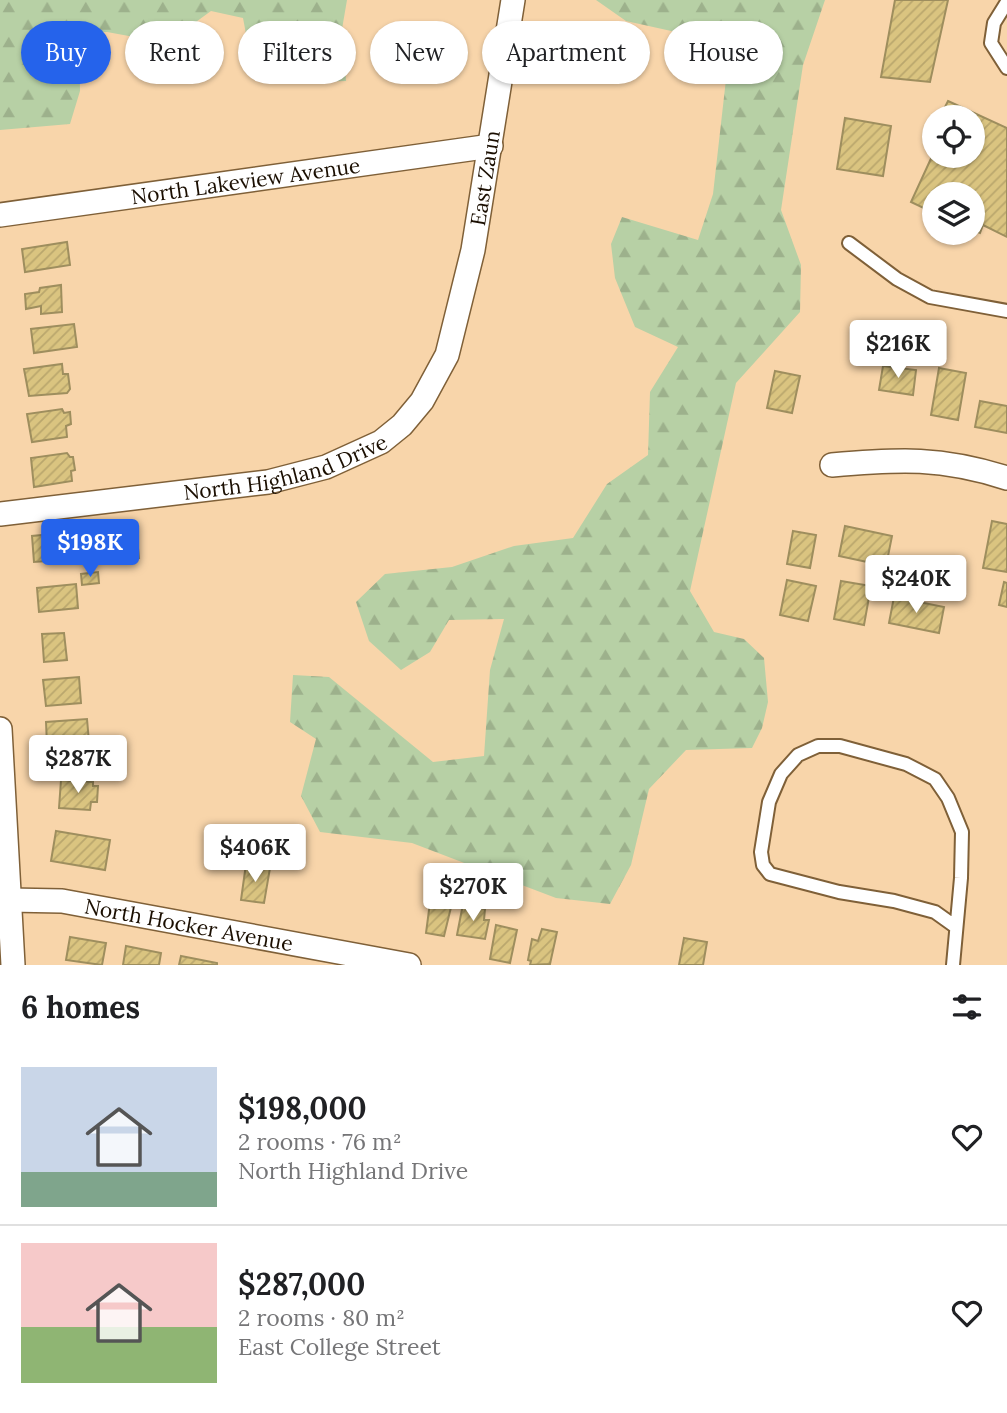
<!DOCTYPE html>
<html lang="en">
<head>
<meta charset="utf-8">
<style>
	:root { --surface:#fff; --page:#f2f2f2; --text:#202124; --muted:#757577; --line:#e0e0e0; --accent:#2563eb }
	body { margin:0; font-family:Lora,serif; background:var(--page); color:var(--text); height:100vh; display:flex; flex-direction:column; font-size:26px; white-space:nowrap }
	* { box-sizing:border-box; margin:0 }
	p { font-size:23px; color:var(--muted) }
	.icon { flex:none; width:38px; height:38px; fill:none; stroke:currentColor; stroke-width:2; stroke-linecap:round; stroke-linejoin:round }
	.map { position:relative; height:965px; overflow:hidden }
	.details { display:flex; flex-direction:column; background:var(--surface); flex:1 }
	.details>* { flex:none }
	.top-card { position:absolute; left:21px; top:21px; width:966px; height:63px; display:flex; gap:14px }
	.fabs { position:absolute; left:922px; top:105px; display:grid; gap:14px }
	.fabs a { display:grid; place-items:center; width:63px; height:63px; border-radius:50%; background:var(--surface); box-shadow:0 2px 5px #0004; font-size:35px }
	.price { position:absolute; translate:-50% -60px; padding:0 16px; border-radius:7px; background:#fff; color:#222; font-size:23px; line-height:46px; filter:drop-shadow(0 2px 4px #0008) }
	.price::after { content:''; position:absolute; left:50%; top:42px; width:21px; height:16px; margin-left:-10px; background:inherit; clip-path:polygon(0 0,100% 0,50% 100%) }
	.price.active { background:var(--accent); color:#fff }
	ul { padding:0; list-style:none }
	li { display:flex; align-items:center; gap:21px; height:175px; padding:0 21px }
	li+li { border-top:2px solid var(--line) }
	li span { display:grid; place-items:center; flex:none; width:196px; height:140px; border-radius:0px; color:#555 }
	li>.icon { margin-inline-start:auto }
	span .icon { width:84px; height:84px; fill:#fffc; stroke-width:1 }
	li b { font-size:30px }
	h2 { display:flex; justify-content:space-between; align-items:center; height:84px; padding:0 21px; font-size:30px }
	.pill { padding:0 24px; border-radius:32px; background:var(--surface); box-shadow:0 2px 5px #0004; font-size:24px; line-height:63px }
	.pill.active { background:var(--accent); color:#fff }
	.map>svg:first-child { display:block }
	.forest { fill:url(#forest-firs) }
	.building { fill:url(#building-hatch); stroke:#9e8e5e; stroke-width:2 }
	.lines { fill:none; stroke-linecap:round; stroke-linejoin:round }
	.lane-casing { stroke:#7f6038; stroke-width:16 }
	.street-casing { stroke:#7f6038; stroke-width:26 }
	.lane { stroke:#fff; stroke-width:12 }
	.street { stroke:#fff; stroke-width:23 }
	.labels { text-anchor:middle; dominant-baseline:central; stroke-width:6; stroke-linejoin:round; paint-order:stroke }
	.street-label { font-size:21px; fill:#1a0e01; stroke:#fae5cc }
</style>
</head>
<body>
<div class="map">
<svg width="1007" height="965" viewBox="0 0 1007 965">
	<defs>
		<pattern id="forest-firs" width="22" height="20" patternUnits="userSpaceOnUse" patternTransform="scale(1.75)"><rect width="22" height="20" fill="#b7d0a5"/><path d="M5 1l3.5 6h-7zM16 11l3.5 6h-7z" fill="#9db18c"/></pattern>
		<pattern id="building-hatch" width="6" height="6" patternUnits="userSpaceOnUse" patternTransform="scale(1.75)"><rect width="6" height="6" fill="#dac480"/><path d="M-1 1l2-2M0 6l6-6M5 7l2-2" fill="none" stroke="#baa76d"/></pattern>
	</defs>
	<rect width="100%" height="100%" fill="#f8d5aa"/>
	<g class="forest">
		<path d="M0,0H347L342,29L346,81L305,82L253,71L243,18L211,11L167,43L107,32L79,33L80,91L70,124L0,130Z"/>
		<path d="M596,0H825L803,65L781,210L801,265L800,312L736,383L690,591L714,632L744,639L764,658L768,702L762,728L752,748L686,750L649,789L631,865L610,904L556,898L412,843L320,832L301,796L316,739L290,722L293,675L329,677L433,762L484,756L490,670L504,619L449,620L430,652L401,670L369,641L356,602L385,574L452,567L514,546L573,538L607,484L648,455L650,392L678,347L635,327L615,278L611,244L622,217L698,240L713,194L730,44L626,21Z"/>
	</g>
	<g class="building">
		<path d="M895,0H948L930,82L881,77Z"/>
		<path d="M948,101L1007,128V237L983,225L980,233L973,230V194H934V213L911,202L934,152V156H973V117H940Z"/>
		<path d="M845,118L891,126L883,176L837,169Z"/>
		<path d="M67,242L70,265L25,272L22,249Z"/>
		<path d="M61,285L62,312L41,314V306L26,309L25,294L39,292L40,288Z"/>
		<path d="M74,324L77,347L34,353L31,329Z"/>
		<path d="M62,364L63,374H68L70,389L67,393L29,396L24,369Z"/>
		<path d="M883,366L916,370L913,395L879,390Z"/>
		<path d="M939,368L966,373L958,420L931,415Z"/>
		<path d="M775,371L800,376L792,413L767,408Z"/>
		<path d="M980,401L1007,406V433L975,427Z"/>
		<path d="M62,409L64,413L70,412L71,424L66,426L67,437L32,442L27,414Z"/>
		<path d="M67,453L70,457H73L75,470L71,471L72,481L34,487L31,458Z"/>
		<path d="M992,521L1007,524V572L983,568Z"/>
		<path d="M845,526L892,536L886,566L839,556Z"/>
		<path d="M793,531L816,535L810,568L787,564Z"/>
		<path d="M74,532L76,559L34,562L32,536Z"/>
		<path d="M137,538L139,558L117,560L115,539Z"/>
		<path d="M98,572L99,583L82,585L81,574Z"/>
		<path d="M787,580L816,586L808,621L780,615Z"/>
		<path d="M841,581L871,586L864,625L834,619Z"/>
		<path d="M1004,582L1007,583V607L999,605Z"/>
		<path d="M76,584L78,608L39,612L37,588Z"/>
		<path d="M894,597L944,607L939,633L889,623Z"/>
		<path d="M64,633L67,660L44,662L42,634Z"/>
		<path d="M79,677L81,703L46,706L43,680Z"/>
		<path d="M87,719L89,742L47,745L46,722Z"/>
		<path d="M122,743L123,765L103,766L102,744Z"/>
		<path d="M61,780L93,782V786H98L97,802H91L90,810L59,808Z"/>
		<path d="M56,831L110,840L105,870L51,861Z"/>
		<path d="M246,864L270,868L264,903L241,900Z"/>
		<path d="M431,895L453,899L444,936L426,933Z"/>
		<path d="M463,904L485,909L484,920H489L485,939L457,935Z"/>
		<path d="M496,925L517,930L510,963L490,959Z"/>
		<path d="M542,929L557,932L550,964L530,965L531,961L528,960L532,939L538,941Z"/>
		<path d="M70,937L106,943L102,965L66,960Z"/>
		<path d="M684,938L707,942L703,965H679Z"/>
		<path d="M126,946L161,953L159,965H123Z"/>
		<path d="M181,956L217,963V965H179Z"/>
	</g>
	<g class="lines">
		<g class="lane-casing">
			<g id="lane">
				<path d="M1007,2L994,23L991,43L1007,68"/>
				<path d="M849,243L897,279L930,297L1007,311"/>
				<path d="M953,965L961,878L962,832L948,798L935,779L906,764L840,746H818L798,755L781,774L769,802L761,852L763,865L770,874L839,892L894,901L935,912L956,927"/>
			</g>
		</g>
		<g class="street-casing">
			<g id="street">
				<path id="s1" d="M0,215L491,146"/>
				<path d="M832,465C900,459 941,457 1007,478"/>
				<path id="s2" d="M0,514L268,482L326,467L381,442L402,425L422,401L447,355L473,250L513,0"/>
				<path d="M0,729L13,965"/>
				<path id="s3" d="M9,900L62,901L409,965"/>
			</g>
		</g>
		<use href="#lane" class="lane"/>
		<use href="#street" class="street"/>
	</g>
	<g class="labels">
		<g class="street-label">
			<text stroke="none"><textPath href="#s2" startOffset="682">East Zaun</textPath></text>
			<text stroke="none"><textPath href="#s1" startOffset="248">North Lakeview Avenue</textPath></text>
			<text stroke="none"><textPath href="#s2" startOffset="290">North Highland Drive</textPath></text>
			<text stroke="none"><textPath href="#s3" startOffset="182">North Hocker Avenue</textPath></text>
		</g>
	</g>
</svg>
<div class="fabs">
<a><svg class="icon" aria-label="locate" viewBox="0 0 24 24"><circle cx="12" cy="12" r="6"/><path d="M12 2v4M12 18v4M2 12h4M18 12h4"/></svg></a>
<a><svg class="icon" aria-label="layers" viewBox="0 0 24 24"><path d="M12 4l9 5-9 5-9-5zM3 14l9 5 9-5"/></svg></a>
</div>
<b class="price" style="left:898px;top:380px">$216K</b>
<b class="price active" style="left:90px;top:579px">$198K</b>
<b class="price" style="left:916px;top:615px">$240K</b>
<b class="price" style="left:78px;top:795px">$287K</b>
<b class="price" style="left:255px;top:884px">$406K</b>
<b class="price" style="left:473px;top:923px">$270K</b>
<div class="top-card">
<a class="pill active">Buy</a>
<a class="pill">Rent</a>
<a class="pill">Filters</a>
<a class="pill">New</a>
<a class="pill">Apartment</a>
<a class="pill">House</a>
</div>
</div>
<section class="details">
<h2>6 homes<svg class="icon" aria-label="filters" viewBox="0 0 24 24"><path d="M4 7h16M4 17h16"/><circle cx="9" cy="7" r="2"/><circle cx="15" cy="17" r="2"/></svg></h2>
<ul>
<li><span style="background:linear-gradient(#c9d6e8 75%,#7fa58c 0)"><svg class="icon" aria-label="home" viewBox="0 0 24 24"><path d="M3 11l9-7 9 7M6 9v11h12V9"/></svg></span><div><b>$198,000</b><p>2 rooms · 76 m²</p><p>North Highland Drive</p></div><svg class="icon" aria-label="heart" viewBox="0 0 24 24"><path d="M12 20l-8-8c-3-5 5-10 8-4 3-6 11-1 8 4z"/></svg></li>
<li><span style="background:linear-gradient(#f6c9c9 60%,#8fb573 0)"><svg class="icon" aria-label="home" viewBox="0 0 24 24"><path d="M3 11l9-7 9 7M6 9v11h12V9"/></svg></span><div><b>$287,000</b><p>2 rooms · 80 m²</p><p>East College Street</p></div><svg class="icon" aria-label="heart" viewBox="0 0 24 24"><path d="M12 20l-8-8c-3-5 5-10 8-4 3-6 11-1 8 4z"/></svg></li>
</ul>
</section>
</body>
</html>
